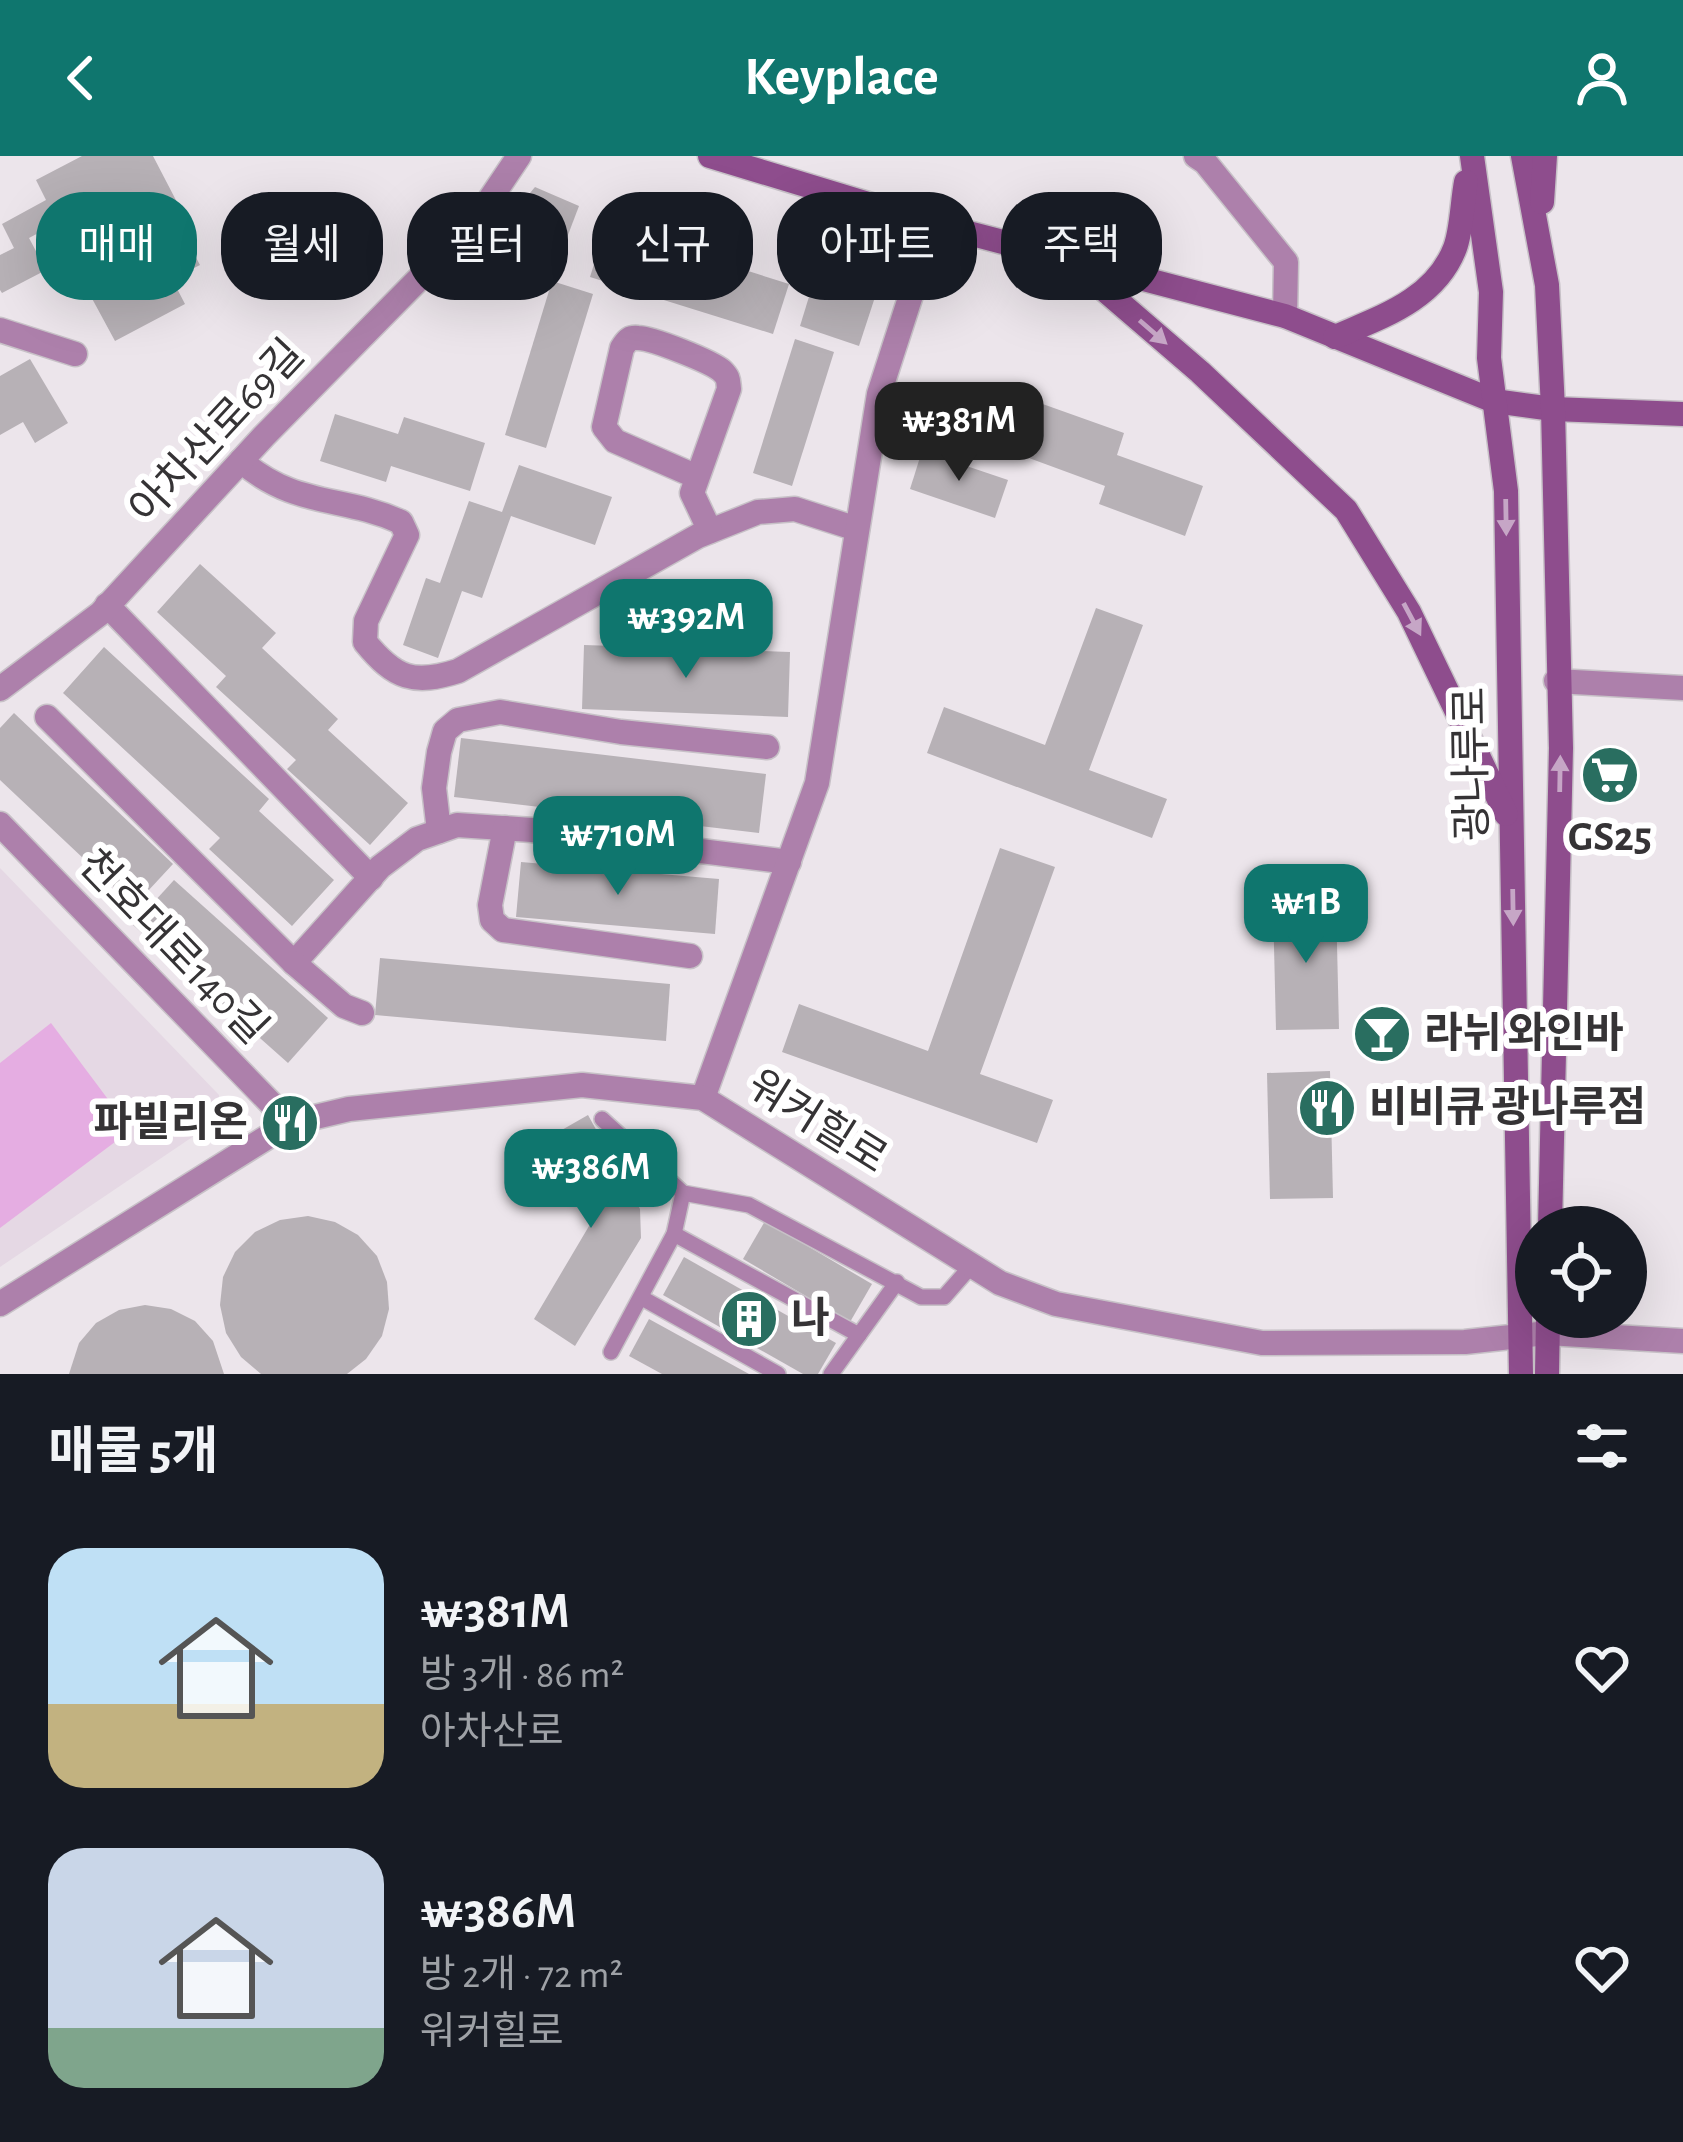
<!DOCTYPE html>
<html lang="ko">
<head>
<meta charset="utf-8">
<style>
	:root { --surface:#171b24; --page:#20242c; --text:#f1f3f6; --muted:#9ea1a6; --accent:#0f766e }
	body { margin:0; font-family:"Alegreya Sans","Noto Sans KR",sans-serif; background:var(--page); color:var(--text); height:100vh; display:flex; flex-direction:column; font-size:45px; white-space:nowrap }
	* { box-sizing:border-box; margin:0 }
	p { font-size:39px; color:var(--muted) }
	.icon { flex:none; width:66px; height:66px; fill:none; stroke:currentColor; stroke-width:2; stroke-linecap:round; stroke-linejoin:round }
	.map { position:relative; height:1218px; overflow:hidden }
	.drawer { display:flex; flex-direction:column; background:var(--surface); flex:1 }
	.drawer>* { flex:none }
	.hud { position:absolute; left:36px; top:36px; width:1611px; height:108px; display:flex; gap:24px }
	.fabs { position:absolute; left:1515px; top:1050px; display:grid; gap:24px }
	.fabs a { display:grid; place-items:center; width:132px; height:132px; border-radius:50%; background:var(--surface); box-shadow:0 12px 48px #0002; font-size:60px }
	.price { position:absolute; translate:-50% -102px; padding:0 27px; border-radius:24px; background:var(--accent); color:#fff; font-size:39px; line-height:78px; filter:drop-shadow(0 3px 6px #0008) }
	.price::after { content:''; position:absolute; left:50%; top:72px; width:36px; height:27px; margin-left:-18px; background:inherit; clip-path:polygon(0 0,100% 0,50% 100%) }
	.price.on { background:#222; color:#fff }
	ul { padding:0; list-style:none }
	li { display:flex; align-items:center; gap:36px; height:300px; padding:0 48px }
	li span { display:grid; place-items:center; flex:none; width:336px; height:240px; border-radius:36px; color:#555 }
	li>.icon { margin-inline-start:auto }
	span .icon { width:144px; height:144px; fill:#fffc; stroke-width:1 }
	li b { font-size:51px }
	h2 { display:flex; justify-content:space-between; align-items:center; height:144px; padding:0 48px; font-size:51px }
	.tag { padding:0 42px; border-radius:48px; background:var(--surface); box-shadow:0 12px 48px #0002; font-size:42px; line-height:108px }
	.tag.on { background:var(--accent); color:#fff }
	header { display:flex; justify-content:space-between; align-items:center; height:156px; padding:0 48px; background:var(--accent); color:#fff; font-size:54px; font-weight:700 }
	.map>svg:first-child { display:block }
	.built { fill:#e5d8e4 }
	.green { fill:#e5ade2 }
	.building { fill:#b7b1b6 }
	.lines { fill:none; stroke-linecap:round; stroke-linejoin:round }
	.lane-casing { stroke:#c7c1c7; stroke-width:18 }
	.street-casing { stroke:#c7c1c7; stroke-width:27 }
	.secondary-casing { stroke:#c7c1c7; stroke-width:27 }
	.lane { stroke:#ad80ab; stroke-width:15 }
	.street { stroke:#ad80ab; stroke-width:24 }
	.secondary { stroke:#8e4d8d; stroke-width:24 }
	.oneway { fill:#c6a6c6 }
	.labels { text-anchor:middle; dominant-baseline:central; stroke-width:12; stroke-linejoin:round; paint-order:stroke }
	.street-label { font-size:42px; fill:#353335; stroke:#fff }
	.poi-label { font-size:42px; font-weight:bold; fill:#353335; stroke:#fff; text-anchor:start }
</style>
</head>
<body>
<header><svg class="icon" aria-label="back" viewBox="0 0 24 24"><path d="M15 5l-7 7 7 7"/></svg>Keyplace<svg class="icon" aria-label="person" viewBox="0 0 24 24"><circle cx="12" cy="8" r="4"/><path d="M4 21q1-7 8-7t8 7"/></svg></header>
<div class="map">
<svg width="1683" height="1218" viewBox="0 0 1683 1218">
	<rect width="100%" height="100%" fill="#ece5eb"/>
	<path class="built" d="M0,712L219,939V963L0,1111Z"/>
	<path class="green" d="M51,867L131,974L0,1072V907Z"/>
	<g class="building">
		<path d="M82,0H153L192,75L184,79L200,109L172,123L185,148L115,185L82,124L108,111L78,56L29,82L46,114L2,137L0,134V99L14,92L2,68L46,44L36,24Z"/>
		<path d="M535,31L579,50L563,92L501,72Z"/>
		<path d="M606,70L789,128L773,178L590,121Z"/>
		<path d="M816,118L876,138L859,190L800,170Z"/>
		<path d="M552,125L593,138L546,292L505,279Z"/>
		<path d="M795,183L834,196L792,330L753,317Z"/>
		<path d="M30,203L68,267L35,287L23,266L0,279V220Z"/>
		<path d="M1037,246L1124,277L1117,299L1203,330L1185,380L1099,348L1105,330L1018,298Z"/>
		<path d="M335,258L398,278L404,261L485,287L470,335L391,310L386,326L320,305Z"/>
		<path d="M922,295L1008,324L995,362L910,333Z"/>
		<path d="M519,309L612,341L595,389L511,360L482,442L462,435L438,502L403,489L426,422L440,427L469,345L502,356Z"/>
		<path d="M200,408L276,477L262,492L338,563L328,574L408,647L370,689L287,613L296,604L216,531L226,520L157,456Z"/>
		<path d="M1096,452L1143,469L1089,614L1167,643L1152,682L927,597L944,551L1045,589Z"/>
		<path d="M584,489L790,496L788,561L582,553Z"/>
		<path d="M104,491L269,643L259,655L334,724L292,770L209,693L220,682L63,537Z"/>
		<path d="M14,557L173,708L134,750L0,624V572Z"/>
		<path d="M461,582L766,618L759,677L454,641Z"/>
		<path d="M1000,692L1055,711L980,918L1053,944L1037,987L782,896L799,848L928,895Z"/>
		<path d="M521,706L719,723L715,778L516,761Z"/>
		<path d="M174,724L328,862L288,907L133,769Z"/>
		<path d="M1336,746L1339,873L1276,874L1273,748Z"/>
		<path d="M380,802L670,828L666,885L375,859Z"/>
		<path d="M1330,915L1333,1042L1270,1043L1267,917Z"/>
		<path d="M588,959L640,1053L641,1082L575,1190L534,1163L592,1065L546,983Z"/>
		<path d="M308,1060L335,1066L358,1079L377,1100L387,1126L389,1153L382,1180L366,1203L347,1218H261L241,1201L226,1177L220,1149L223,1121L235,1096L255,1076L280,1064Z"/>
		<path d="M765,1065L872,1128L850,1166L743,1103Z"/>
		<path d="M684,1101L836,1187L818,1218H803L663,1139Z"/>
		<path d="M145,1149L171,1153L195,1165L213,1185L224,1218H69L79,1187L96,1167L119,1154Z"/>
		<path d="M649,1163L749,1218H662L629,1200Z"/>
	</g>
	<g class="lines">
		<g class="lane-casing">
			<g id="lane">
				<path d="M602,963L683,1037L749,1049L921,1141H944L972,1109"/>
				<path d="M674,1078L859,1179"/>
				<path d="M642,1142L778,1218"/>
				<path d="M611,1196L674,1078L683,1037"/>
				<path d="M831,1218L897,1126"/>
			</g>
		</g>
		<g class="street-casing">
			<g id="street">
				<path d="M1196,0L1205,6L1286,106L1285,160"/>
				<path d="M0,174L75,198"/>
				<path d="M241,305C296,352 341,339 401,366L407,379L366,465L365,486C395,523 414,529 458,515L698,380L758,356L795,353L857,373"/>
				<path d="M695,320L615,285L604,271L622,192C627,185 628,181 638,182C652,182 712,206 722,215C729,222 728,224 729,233L692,337L710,375"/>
				<path d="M107,449L371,722"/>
				<path d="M1556,525L1683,532"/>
				<path d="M0,533L101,457L264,280L474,67L519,0"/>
				<path d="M47,561L294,807L380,711L417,683L457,669L532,674L789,706"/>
				<path d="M0,668L290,967"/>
				<path d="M505,672L490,749L492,764L503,774L690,800"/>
				<path d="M439,675L434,632L439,596L445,575L458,564L500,556L621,576L767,591"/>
				<path d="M294,807L344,850L362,857"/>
				<path d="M703,942L817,627L879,238L934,68"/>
				<path d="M0,1148L290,967L349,953L582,929L703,942L1000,1127L1056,1148L1262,1187L1465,1186L1547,1177L1683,1185"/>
			</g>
		</g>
		<g class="secondary-casing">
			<g id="secondary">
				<path d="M710,0L934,68L1285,160L1494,245L1553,253L1683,258"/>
				<path d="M1472,0L1491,136L1489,202L1506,335L1521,1218"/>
				<path d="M1523,0L1547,129L1553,253L1561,592L1550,1071"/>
				<path d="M1542,46L1545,0"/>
				<path d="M1071,105L1200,216L1346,354L1409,456L1506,658"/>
				<path d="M1335,181C1381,161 1435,144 1455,92C1462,73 1462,47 1466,26"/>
				<path d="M1547,1218L1548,1161"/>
			</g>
		</g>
		<use href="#lane" class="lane"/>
		<use href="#street" class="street"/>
		<use href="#secondary" class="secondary"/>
	</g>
	<defs><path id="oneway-solid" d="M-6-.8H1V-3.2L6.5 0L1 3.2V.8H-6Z" transform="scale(3)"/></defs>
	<g class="oneway">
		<use href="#oneway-solid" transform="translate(1153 176) rotate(41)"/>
		<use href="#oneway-solid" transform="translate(1506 361) rotate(89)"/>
		<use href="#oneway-solid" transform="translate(1412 463) rotate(62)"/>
		<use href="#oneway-solid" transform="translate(1560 618) rotate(-89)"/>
		<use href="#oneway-solid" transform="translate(1513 751) rotate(89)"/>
	</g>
	<defs>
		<g id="supermarket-disc" transform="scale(3)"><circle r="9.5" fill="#296e60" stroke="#fff"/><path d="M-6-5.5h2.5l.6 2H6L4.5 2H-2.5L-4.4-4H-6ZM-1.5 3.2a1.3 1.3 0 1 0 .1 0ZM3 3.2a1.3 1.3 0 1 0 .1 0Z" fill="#fff"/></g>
		<g id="bar-disc" transform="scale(3)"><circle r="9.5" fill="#296e60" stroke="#fff"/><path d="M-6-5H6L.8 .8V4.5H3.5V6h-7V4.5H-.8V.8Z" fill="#fff"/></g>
		<g id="restaurant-disc" transform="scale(3)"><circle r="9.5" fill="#296e60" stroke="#fff"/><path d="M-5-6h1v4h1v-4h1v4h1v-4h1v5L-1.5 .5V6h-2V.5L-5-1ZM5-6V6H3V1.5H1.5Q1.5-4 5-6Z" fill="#fff"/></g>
		<g id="building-disc" transform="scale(3)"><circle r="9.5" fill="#296e60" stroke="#fff"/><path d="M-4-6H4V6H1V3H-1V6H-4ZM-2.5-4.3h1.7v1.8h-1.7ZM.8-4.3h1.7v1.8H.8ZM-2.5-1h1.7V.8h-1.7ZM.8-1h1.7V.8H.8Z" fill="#fff"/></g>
	</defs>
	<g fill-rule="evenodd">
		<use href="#supermarket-disc" x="1610" y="619"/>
		<use href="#bar-disc" x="1382" y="878"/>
		<use href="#restaurant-disc" x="1327" y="952"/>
		<use href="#restaurant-disc" x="290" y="967"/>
		<use href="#building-disc" x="749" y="1163"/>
	</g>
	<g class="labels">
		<g class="street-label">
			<text transform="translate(217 276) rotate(-47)">아차산로69길</text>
			<text transform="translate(1472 608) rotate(-91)">광나루로</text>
			<text transform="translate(173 791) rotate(46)">천호대로140길</text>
			<text transform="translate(817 966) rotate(32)">워커힐로</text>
		</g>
		<g class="poi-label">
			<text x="1610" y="681" text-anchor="middle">GS25</text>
			<text x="1424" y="878">라뉘 와인바</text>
			<text x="1369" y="952">비비큐 광나루점</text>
			<text x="248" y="967" text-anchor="end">파빌리온</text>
			<text x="791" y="1163">나</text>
		</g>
	</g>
</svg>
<div class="fabs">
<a><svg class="icon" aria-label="locate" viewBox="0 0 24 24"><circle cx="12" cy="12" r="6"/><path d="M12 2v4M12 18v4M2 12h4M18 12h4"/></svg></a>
</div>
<b class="price on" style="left:959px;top:328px">₩381M</b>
<b class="price" style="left:686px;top:525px">₩392M</b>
<b class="price" style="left:618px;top:742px">₩710M</b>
<b class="price" style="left:1306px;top:810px">₩1B</b>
<b class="price" style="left:591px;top:1075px">₩386M</b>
<div class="hud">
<a class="tag on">매매</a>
<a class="tag">월세</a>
<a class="tag">필터</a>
<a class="tag">신규</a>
<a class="tag">아파트</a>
<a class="tag">주택</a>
</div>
</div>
<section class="drawer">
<h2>매물 5개<svg class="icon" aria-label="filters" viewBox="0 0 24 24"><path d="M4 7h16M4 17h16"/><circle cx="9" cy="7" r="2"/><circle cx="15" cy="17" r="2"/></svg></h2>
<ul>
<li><span style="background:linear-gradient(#bfe0f5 65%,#c2b280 0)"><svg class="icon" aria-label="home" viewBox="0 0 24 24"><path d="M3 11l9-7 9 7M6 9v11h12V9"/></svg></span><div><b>₩381M</b><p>방 3개 · 86 m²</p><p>아차산로</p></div><svg class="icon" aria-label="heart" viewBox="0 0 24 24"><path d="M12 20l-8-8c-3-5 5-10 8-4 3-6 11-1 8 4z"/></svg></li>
<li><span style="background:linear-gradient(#c9d6e8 75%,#7fa58c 0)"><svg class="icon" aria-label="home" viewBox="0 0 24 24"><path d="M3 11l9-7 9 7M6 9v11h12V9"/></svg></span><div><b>₩386M</b><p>방 2개 · 72 m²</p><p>워커힐로</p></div><svg class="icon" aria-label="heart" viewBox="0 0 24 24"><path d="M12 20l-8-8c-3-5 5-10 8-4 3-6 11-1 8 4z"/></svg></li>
</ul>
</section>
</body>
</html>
